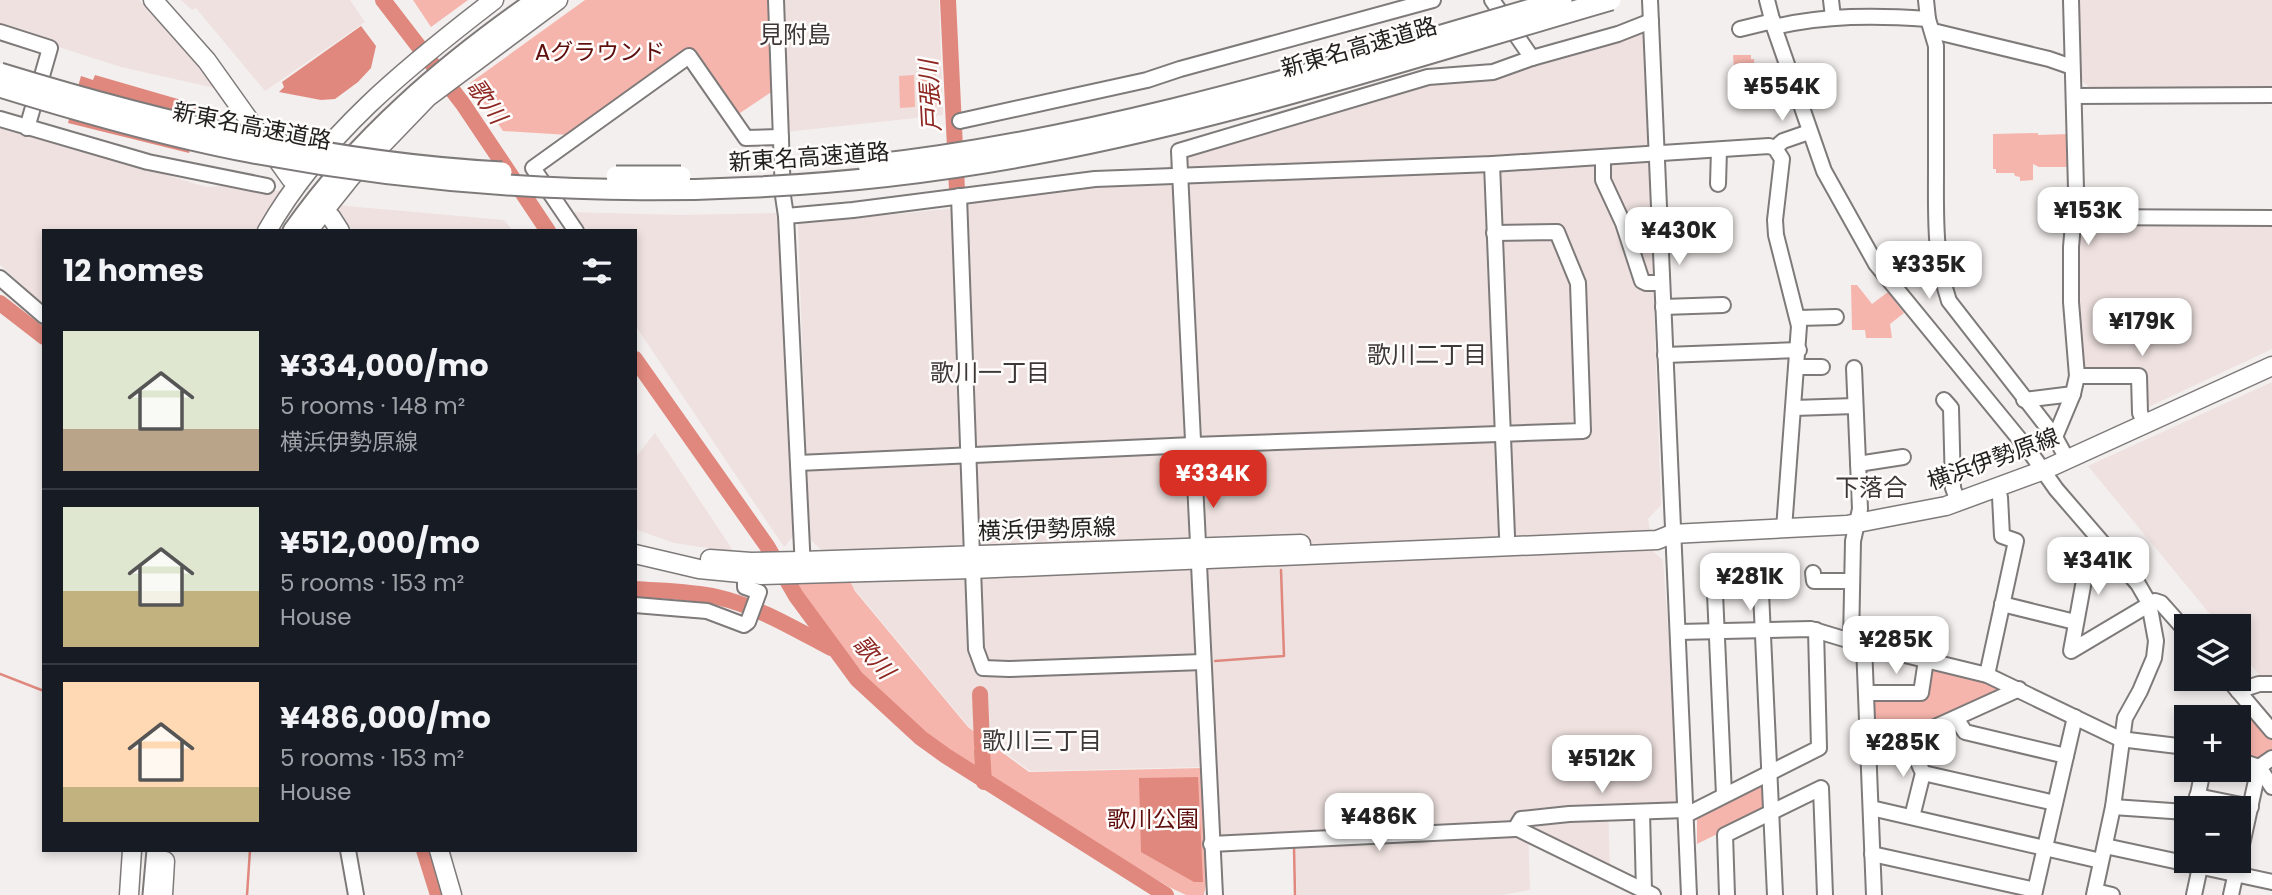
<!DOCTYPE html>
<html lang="en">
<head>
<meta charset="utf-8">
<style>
	:root { --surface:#171b24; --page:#242831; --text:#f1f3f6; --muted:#9ea1a6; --line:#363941; --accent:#d93025 }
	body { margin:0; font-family:Poppins,"Noto Sans JP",sans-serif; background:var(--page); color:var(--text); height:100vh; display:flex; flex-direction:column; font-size:26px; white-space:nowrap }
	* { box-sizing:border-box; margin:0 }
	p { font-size:23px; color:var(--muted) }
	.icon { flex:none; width:38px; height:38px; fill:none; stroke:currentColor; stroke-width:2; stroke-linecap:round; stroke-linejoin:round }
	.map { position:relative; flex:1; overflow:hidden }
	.side { position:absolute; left:42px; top:229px; width:595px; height:623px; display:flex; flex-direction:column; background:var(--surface); border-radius:0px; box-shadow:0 4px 10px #0003 }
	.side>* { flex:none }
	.tools { position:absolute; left:2174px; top:614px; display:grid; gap:14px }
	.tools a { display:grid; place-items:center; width:77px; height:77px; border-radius:0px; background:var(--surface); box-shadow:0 4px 10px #0003; font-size:35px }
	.price { position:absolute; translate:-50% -60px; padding:0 16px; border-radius:14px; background:#fff; color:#222; font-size:23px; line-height:46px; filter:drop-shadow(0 2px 4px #0008) }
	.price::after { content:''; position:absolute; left:50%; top:42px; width:21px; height:16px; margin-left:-10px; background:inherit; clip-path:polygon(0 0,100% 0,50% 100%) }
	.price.selected { background:var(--accent); color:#fff }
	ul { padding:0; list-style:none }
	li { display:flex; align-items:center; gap:21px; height:175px; padding:0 21px }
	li+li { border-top:2px solid var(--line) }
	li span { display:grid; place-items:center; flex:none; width:196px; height:140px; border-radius:0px; color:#555 }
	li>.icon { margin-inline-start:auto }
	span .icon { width:84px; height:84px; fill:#fffc; stroke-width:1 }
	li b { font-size:30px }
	h2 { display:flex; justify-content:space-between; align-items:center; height:84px; padding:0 21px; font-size:30px }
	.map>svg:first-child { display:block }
	.built { fill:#eee1df }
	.green { fill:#f6b5ac }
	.water { fill:#e0887d }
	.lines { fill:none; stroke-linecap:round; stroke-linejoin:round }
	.stream { stroke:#e0887d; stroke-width:2.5 }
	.river { stroke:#e0887d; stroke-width:16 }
	.major-tunnel { stroke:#c9c5c4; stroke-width:18; stroke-dasharray:18 9; stroke-linecap:butt }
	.minor-casing { stroke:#7e7a7a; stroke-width:18 }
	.major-casing { stroke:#7e7a7a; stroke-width:21 }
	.highway-casing { stroke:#7e7a7a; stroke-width:23 }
	.minor { stroke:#fff; stroke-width:14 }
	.major { stroke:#fff; stroke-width:18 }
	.highway { stroke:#fff; stroke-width:19 }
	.highway-bridge-casing { stroke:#7e7a7a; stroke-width:23; stroke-linecap:butt }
	.highway-bridge { stroke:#fff; stroke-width:19 }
	.labels { text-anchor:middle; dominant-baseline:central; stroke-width:5; stroke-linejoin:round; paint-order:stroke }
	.street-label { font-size:23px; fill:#201e1e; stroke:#fffdfc }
	.park-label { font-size:23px; fill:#5e0f0d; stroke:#fffdfc }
	.neighbourhood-label { font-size:24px; fill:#3c3837; stroke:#fffdfc }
	.water-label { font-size:24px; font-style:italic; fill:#8e2722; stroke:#fffdfc }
</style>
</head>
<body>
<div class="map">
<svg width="2272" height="895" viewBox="0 0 2272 895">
	<rect width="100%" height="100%" fill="#f3efee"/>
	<g class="built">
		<path d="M0,0H139L172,32L215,88L121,67L0,28Z"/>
		<path d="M181,0H350L365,22L265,91L196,8L192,10Z"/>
		<path d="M781,0H939L943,115L786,132Z"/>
		<path d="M2080,0H2272V89L2091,88L2082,81L2080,53Z"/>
		<path d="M1644,33L1661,505L1648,519L1654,552L1663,560L1681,806H1608L1610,871L1528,832L1530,890L1502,895H1297L1294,836L1214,839L1203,767L1030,771L969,727L852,586L851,580L809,538L798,224L948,209L1052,186L1161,182L1175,153L1417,79L1499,78L1500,74Z"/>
		<path d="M0,123L206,187L235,185L266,192L286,190L260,231H44V305L0,265Z"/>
		<path d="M335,205L504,220L513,231H353Z"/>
		<path d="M565,212L682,215L777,213L796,533L784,547L635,325V231H579Z"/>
		<path d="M2088,221H2272V349L2144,409L2143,372H2088L2082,368L2076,308L2075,231Z"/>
		<path d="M2272,382V682H2265L2238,649V626H2220L2088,466Z"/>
		<path d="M655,433L734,552L674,543L635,529V458Z"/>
	</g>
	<g class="green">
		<path d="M413,0H468L431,27Z"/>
		<path d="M585,0H772L776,89L734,117L690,52L569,135L503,131L470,83Z"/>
		<path d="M1733,55H1751V59H1754L1755,78H1758L1757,94H1744V81H1735Z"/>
		<path d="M936,74L937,106L922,107L920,75Z"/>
		<path d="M914,75L915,107L900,108L899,76Z"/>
		<path d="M2038,133V135L2069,134V167H2039L2033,164V180L2020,181V177L2015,176L2014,173H1996V169H1993V134Z"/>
		<path d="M1851,285H1857L1872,304L1888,292L1904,313L1890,324L1892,338H1866L1865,330H1852Z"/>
		<path d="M849,579L855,591L968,727L1029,772L1202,768L1206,883L1204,895H1186L1169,887L982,775L924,735L890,707L878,693L794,584L796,582Z"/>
		<path d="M1928,663L1985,677L2004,690L1876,751L1871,748L1872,694L1922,695Z"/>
		<path d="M2254,717L2272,739V754L2257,764L2238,758V730Z"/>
		<path d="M1766,778L1768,809L1697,844V814Z"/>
	</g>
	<g class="water">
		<path d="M361,26L376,46L371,68L358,82L335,99L321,100L279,92L284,87L282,82Z"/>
		<path d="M95,75L202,106L189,153L68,123L81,76L93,80Z"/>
		<path d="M1198,777L1203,882H1194L1141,852L1139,778Z"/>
	</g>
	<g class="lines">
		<g class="stream">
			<path d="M1215,661L1284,656L1281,570"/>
			<path d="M0,674L44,691"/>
			<path d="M1294,847L1295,895"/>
			<path d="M247,895L250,850"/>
		</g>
		<g class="river">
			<path d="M383,0L463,104L548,231"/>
			<path d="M948,0L957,190"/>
			<path d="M0,303L44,337"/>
			<path d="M635,359L767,546L796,596L857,679L921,738L946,756L1166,895"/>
			<path d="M635,589C662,591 690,591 717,597C757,606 795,629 831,648"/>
			<path d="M980,694L982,745"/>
			<path d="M982,751L984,782"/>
			<path d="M424,850L438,895"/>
		</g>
		<path class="major-tunnel" d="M291,179L324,226"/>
		<g class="minor-casing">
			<g id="minor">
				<path d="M776,0L783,196L786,216"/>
				<path d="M1492,0L1532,58"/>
				<path d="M1650,0L1689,895"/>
				<path d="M1767,0L1774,27L1824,171L1876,264L2030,452L2056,489L2138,584L2149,603L2156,641L2154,658L2140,691L2125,718L2113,807L2094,895"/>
				<path d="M1831,0L1833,17"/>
				<path d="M1926,0L1928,19L1936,46C1936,87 1936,128 1936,169C1936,216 1934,256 1949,301L2055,437L2067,459"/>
				<path d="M1774,27C1826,15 1875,15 1928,19"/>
				<path d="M1740,29L1773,21"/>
				<path d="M1933,31L2049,59L2072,67"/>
				<path d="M0,32L50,48L27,128"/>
				<path d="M2074,96L2272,95"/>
				<path d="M0,119L148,162L267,186"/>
				<path d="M960,121L1147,80L1180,69L1433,0"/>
				<path d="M1775,148L1783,141L1809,132"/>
				<path d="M1603,157V180L1623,223L1642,281L1646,283H1662"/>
				<path d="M1492,164L1507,536"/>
				<path d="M1718,184L1719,150"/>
				<path d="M959,196L972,556"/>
				<path d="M2073,217L2272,218"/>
				<path d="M576,231L533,168L689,56L746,138L781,137"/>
				<path d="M0,278L44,316"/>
				<path d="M1663,307L1723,305"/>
				<path d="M1798,318L1836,317"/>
				<path d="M1665,355L1799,350"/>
				<path d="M1798,367H1822"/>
				<path d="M2077,376H2139L2140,413L2145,423"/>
				<path d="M1944,400L1951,408L1953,488L1958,502"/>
				<path d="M2024,400L2073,394"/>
				<path d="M1794,408L1855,406"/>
				<path d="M2055,437L2073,394L2077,376L2071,302V247L2076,189L2071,0"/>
				<path d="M798,463L1193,445L1583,431L1578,283L1557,232L1494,233"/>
				<path d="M1858,464L1903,457"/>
				<path d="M2087,564L2071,651L2155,601L2161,603L2186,631"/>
				<path d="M803,569L786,216L853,210L1095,179L1492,164L1769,146L1775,148L1782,159L1775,220L1776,235L1799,326L1784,529"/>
				<path d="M973,569L976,649L983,668L1009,669L1203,662"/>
				<path d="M1813,573L1814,581H1852"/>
				<path d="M2002,604L2075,622"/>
				<path d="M635,605L707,611L744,625L748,622L759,592L745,587V574"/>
				<path d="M1678,632L1811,629L1864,645L1987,675L2120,739L2186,747"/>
				<path d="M1851,642L1853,541L1860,509L1854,368"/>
				<path d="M1864,645L1874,895"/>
				<path d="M1987,675L2016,541L2002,536L2000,497"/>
				<path d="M2228,679L2272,731"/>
				<path d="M2238,691L2259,684H2272"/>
				<path d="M1867,693H1921L1926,660"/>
				<path d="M1956,718L1965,732L2066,756"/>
				<path d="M1908,740L1923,773L1912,817"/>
				<path d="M1869,757L2019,689"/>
				<path d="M2238,760L2259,767L2272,758"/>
				<path d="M2259,767L2272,787"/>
				<path d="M1923,773L2055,803"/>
				<path d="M1724,795L1714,571H1760L1775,895"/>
				<path d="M2197,796L2251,807"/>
				<path d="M2196,804L2203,770"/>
				<path d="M2113,807L2186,812"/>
				<path d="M1871,808L2101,861"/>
				<path d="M1642,812L1644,891"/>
				<path d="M1686,815L1819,748L1816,630"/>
				<path d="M1515,829H1518L1653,895"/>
				<path d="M1211,844L1515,829L1521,819L1569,814L1686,810"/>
				<path d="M2105,846L2272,882"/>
				<path d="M348,850L356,895"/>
				<path d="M1872,854L2035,890"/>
				<path d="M2095,891L2112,895"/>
				<path d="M1215,895L1179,151L1428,77L1493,72L1532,58L1618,34L1651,21"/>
				<path d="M1727,895L1725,835L1821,788L1825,895"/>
				<path d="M2034,895L2075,717"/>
				<path d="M2194,895L2200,867"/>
				<path d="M2231,895L2259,767"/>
			</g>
		</g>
		<g class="major-casing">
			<g id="major">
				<path d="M153,0L207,61L291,179"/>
				<path d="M331,217L340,231"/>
				<path d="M267,231C321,136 408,66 494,0"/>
				<path d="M308,231L351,177L428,97L558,0"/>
				<path d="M635,554L699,569L761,575L973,569L1657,540L1672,534L1847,525L1946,506L2044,470L2272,366"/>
				<path d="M710,559L751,562L802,561L1301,544"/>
				<path d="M439,850L452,895"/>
				<path d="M129,895L132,850"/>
				<path d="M163,895L165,861"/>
			</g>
		</g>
		<g class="highway-casing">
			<g id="highway">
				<path d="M293,231C359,137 444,65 537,0"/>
				<path d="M153,895L157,850"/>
			</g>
		</g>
		<use href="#minor" class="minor"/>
		<use href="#major" class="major"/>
		<use href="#highway" class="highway"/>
		<g class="highway-bridge-casing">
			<g id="highway-bridge">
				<path d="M0,73C163,123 331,163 502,172"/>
				<path d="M0,87C81,112 164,136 248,152C508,201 776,203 1036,154C1231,118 1421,55 1611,0"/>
				<path d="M868,165C1105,139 1333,66 1562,0"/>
				<path d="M616,176H681"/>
			</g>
		</g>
		<use href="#highway-bridge" class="highway-bridge"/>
	</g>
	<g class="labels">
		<g class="street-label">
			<text transform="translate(1359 47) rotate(-16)">新東名高速道路</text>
			<text transform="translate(252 126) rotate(11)">新東名高速道路</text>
			<text transform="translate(809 157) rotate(-4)">新東名高速道路</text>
			<text transform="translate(1993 459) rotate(-20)">横浜伊勢原線</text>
			<text transform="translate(1047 529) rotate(-2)">横浜伊勢原線</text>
		</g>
		<g class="park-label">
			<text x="600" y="52">Aグラウンド</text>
			<text x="1153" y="819">歌川公園</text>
		</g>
		<g class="neighbourhood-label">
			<text x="795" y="34">見附島</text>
			<text x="1427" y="354">歌川二丁目</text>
			<text x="990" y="372">歌川一丁目</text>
			<text x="1871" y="487">下落合</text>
			<text x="1042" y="740">歌川三丁目</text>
		</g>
		<g class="water-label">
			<text transform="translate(930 96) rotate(-93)">戸張川</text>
			<text transform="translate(487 101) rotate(55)">歌川</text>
			<text transform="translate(874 657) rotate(49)">歌川</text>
		</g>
	</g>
</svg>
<div class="tools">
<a><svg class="icon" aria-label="layers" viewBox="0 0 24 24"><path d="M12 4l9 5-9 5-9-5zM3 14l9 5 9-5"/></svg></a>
<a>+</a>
<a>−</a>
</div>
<b class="price" style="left:1782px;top:123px">¥554K</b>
<b class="price" style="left:2088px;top:247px">¥153K</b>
<b class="price" style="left:1679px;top:267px">¥430K</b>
<b class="price" style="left:1929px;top:301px">¥335K</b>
<b class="price" style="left:2142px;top:358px">¥179K</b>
<b class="price selected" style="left:1213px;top:510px">¥334K</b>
<b class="price" style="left:2098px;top:597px">¥341K</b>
<b class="price" style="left:1750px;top:613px">¥281K</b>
<b class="price" style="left:1896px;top:676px">¥285K</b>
<b class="price" style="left:1903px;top:779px">¥285K</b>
<b class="price" style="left:1602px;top:795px">¥512K</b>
<b class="price" style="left:1379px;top:853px">¥486K</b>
<section class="side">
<h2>12 homes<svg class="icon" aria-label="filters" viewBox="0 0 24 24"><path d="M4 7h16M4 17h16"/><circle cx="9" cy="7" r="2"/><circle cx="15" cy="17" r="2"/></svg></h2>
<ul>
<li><span style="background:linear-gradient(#dfe7d0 70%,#b9a48a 0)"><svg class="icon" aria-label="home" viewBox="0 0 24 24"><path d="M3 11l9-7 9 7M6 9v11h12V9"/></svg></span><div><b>¥334,000/mo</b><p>5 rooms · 148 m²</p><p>横浜伊勢原線</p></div></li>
<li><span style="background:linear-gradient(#dfe7d0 60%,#c2b280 0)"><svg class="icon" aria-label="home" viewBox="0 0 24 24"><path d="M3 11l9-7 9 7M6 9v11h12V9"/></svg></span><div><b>¥512,000/mo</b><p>5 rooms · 153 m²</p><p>House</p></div></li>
<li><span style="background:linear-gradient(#ffd9b3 75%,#c2b280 0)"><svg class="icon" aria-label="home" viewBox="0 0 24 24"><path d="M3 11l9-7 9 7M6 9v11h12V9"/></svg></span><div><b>¥486,000/mo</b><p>5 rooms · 153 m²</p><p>House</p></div></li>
</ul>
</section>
</div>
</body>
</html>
